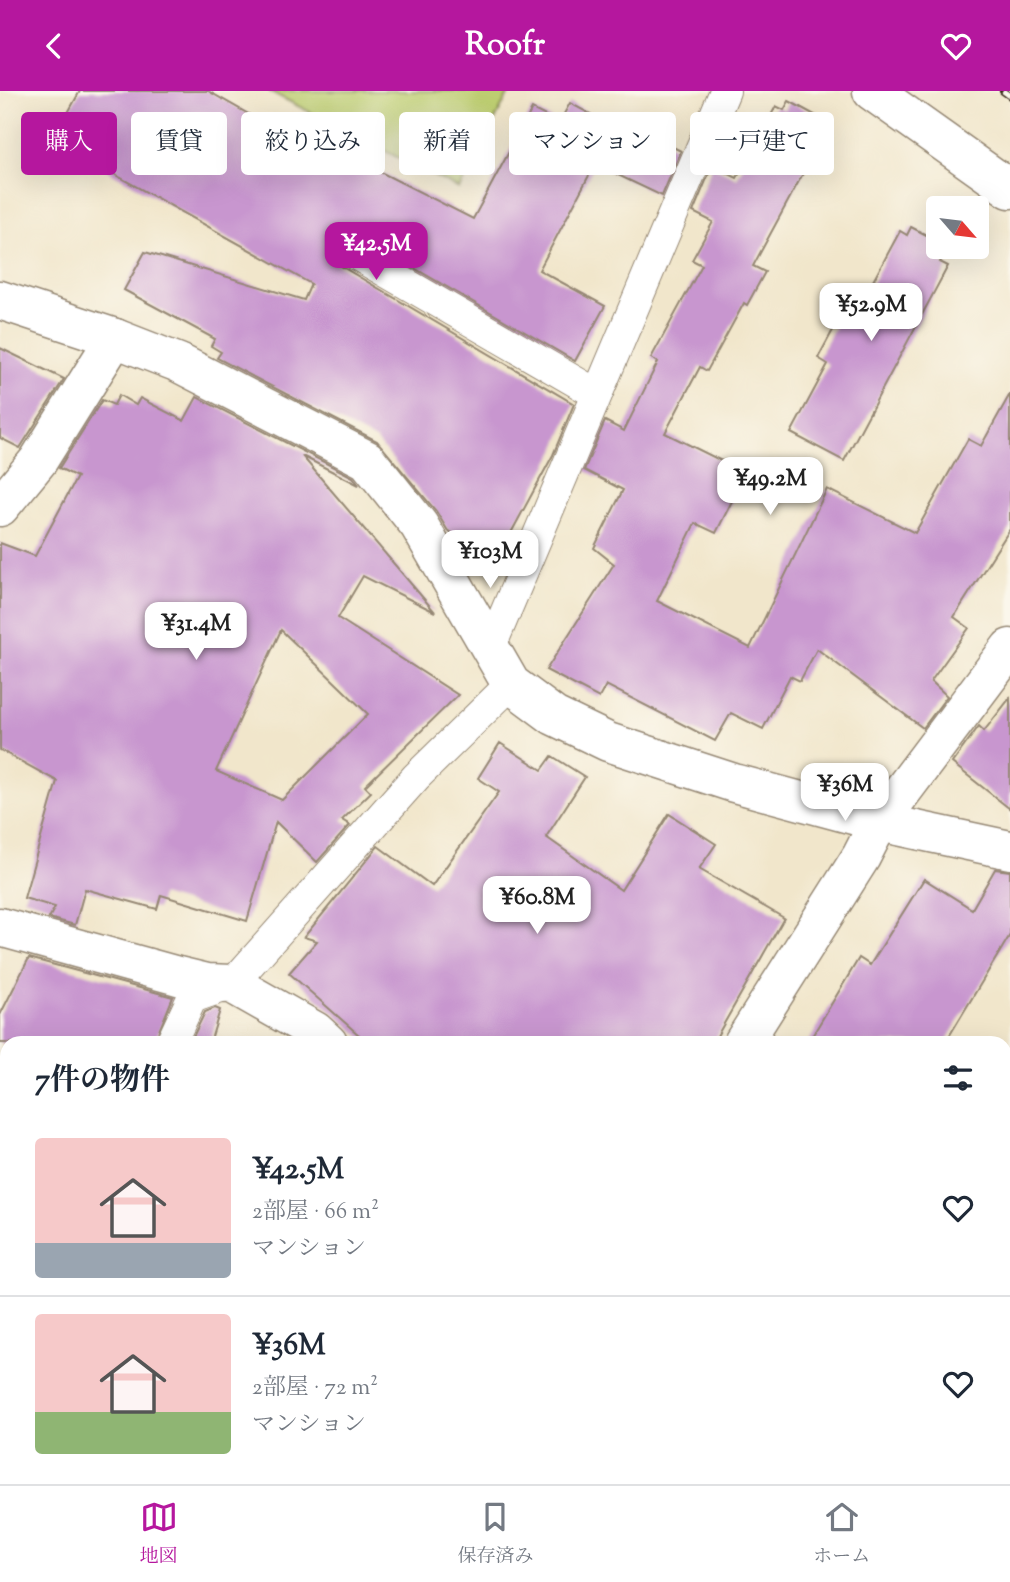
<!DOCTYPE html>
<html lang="ja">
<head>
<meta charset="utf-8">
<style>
	:root { --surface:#fff; --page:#f2f2f3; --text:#1f2937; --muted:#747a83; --line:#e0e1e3; --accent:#b5179e }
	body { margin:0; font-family:"Sorts Mill Goudy","Noto Serif JP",serif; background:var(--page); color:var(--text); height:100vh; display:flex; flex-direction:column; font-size:26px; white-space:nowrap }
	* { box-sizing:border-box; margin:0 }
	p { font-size:23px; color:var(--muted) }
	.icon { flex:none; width:38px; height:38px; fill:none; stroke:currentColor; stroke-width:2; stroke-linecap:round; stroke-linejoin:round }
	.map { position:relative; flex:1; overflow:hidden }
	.panel { position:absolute; left:0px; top:945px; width:1012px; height:448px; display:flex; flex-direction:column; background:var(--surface); border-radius:21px 21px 0 0; box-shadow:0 7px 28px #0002 }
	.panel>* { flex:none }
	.top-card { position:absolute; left:21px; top:21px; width:970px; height:63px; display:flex; gap:14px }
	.needle { width:46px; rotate:118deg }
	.fabs { position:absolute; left:926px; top:105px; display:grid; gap:14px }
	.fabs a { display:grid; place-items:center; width:63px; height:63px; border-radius:7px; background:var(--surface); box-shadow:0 7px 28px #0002; font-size:35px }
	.price { position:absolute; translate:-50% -60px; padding:0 16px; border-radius:14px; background:#fff; color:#222; font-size:23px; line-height:46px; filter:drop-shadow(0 2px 4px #0008) }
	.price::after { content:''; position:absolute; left:50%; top:42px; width:21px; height:16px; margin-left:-10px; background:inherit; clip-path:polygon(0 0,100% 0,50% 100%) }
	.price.on { background:var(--accent); color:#fff }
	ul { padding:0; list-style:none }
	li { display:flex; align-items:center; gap:21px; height:175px; padding:0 35px }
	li+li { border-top:2px solid var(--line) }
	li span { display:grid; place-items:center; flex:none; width:196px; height:140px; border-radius:7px; color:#555 }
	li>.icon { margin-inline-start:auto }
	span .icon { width:84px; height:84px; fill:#fffc; stroke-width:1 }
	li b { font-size:30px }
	h2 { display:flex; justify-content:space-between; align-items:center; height:84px; padding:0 35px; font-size:30px }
	.chip { padding:0 24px; border-radius:7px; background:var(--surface); box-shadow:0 7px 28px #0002; font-size:24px; line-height:63px }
	.chip.on { background:var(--accent); color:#fff }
	header { display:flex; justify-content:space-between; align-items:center; height:91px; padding:0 35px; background:var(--accent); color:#fff; font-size:32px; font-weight:700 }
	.tabs { display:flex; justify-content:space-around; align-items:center; height:98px; border-top:2px solid var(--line); background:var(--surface); font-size:19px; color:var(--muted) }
	.tabs a { display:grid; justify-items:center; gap:4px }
	.tabs .on { color:var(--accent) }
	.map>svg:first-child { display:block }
	.green { fill:#bdce71; stroke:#7c7c48; stroke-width:2 }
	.building { fill:#c896cf; fill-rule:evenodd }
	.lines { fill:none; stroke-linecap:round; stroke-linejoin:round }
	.lane-casing { stroke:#968874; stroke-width:32 }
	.street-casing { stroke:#968874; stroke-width:41 }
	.lane { stroke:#fff; stroke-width:30 }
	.street { stroke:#fff; stroke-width:38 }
	.rail-casing { stroke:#3b2a1e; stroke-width:8 }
	.rail { stroke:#fbf7ec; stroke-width:5; stroke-dasharray:16; stroke-linecap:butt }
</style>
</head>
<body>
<header><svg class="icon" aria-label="back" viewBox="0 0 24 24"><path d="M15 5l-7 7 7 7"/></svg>Roofr<svg class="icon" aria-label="heart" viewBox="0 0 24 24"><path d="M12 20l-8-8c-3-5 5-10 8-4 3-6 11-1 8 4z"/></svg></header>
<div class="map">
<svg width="1010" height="1393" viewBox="0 0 1010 1393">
	<rect width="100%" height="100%" fill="#fbf7ec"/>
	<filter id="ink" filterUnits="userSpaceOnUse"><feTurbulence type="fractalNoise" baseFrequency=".0143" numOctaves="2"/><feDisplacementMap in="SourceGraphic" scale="14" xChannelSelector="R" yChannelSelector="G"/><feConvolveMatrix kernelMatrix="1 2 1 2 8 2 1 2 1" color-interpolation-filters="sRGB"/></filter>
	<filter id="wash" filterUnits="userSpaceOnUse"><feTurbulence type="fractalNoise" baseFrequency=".00686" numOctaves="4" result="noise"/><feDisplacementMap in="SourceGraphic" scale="28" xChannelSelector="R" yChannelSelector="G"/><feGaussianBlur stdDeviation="1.57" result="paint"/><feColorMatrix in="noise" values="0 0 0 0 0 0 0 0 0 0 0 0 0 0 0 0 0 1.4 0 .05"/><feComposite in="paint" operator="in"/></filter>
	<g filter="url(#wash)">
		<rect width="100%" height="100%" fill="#f1e6cb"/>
		<path class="green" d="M269,0H510L459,98Z"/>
		<g id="blocks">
			<g class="building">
				<path d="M80,0H208L331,70L337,59L473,128L532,18L559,32L570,12L635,47L639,39L681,60L662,105L595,73L539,179L605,215L575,270L357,144H340L333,151V167L339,174L574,313L553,364L498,466L448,440L436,420L377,350L217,267L221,261L211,255L215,248L124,199L145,161L304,209L311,193L53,49Z"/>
				<path d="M789,10L824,29L820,37L826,40L753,175L765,181L747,214L744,212L707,280L700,276L665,342L746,382L716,442L695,432L657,510L750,557L827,398L915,442L968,348L981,355L1010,303V438L954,526L969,537L931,590L947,605L923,637L817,558L800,590L790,585L763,638L731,622L715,650L606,594L599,607L546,579L614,473L594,457L623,399L584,379L605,330L624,340L658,271L651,267L702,174L692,169L713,131L693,121L712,75L737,87L776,15L784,19Z"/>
				<path d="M911,136L938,150V156H948L940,171L948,175L844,370L791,342L828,273L818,267L854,200L865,205L900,140L907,144Z"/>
				<path d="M0,257L64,288L20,357L0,347Z"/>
				<path d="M119,304L136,314L140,307L184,330L197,306L353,386L359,394L302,365L435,521L363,485L338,527L458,604L365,695L371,701L342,729L350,734L317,771L276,731L247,830L161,804L157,818L85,798L75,834L49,827L55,816L24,807L57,690L0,659V452L35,465L77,386L59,377L102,309L114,314ZM281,539L368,623L282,709L216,680Z"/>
				<path d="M1010,607V718L952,672L979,635L984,640Z"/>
				<path d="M500,652L542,679L552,665L585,686L546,746L621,799L669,723L716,753L699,778L784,827L713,952H368L289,882L317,850L304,846L378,755L432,795L499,701L478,687Z"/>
				<path d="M995,778L1010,780V844L945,952H808L859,867L870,874L924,788L972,818Z"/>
				<path d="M29,867L173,906L154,952H0V924Z"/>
				<path d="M215,917L220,919L210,952H190L205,921Z"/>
			</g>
		</g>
	</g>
	<g filter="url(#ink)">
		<use href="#blocks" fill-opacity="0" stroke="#968874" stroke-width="2"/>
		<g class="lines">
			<g class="lane-casing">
				<g id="lane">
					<path d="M348,159L597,303"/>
					<path d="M490,558L725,0"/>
					<path d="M171,952L192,907L232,893L416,686L511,593"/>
					<path d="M439,1393L443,1386"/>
				</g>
			</g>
			<g class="street-casing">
				<g id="street">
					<path d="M872,0L1010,98"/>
					<path d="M0,209L115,247L179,272L367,369L419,434L511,593L554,625L608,651L734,692L879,731L1010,759"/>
					<path d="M0,416L38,370L115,247"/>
					<path d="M0,836L178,885L207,892L232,893L315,940L328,952"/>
					<path d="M743,952L861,766L879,731L1010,557"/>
					<path d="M0,1116L7,1118"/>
					<path d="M0,1370L7,1374"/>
					<path d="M31,1386L45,1393"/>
					<path d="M485,1386L496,1393"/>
					<path d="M947,1386L958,1393"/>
					<path d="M542,1393V1386"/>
				</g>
			</g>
			<use href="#lane" class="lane"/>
			<use href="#street" class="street"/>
			<g class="rail-casing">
				<path id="rail" d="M1003,0L1010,5"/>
			</g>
			<use href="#rail" class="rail"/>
		</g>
	</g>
</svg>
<div class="fabs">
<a><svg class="needle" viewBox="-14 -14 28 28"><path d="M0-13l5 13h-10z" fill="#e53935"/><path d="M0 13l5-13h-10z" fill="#747a83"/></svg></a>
</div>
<b class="price on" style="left:376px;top:191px">¥42.5M</b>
<b class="price" style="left:871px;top:252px">¥52.9M</b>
<b class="price" style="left:770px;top:426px">¥49.2M</b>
<b class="price" style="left:490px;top:499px">¥103M</b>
<b class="price" style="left:196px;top:571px">¥31.4M</b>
<b class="price" style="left:845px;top:732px">¥36M</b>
<b class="price" style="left:537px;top:845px">¥60.8M</b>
<div class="top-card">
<a class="chip on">購入</a>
<a class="chip">賃貸</a>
<a class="chip">絞り込み</a>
<a class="chip">新着</a>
<a class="chip">マンション</a>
<a class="chip">一戸建て</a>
</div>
<section class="panel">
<h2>7件の物件<svg class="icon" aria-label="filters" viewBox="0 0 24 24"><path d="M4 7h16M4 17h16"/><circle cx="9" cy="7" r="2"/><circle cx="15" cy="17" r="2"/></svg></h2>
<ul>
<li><span style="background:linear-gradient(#f6c9c9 75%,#9aa5b1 0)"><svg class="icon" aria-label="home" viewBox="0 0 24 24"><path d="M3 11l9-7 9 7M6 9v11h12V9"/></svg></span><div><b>¥42.5M</b><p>2部屋 · 66 m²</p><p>マンション</p></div><svg class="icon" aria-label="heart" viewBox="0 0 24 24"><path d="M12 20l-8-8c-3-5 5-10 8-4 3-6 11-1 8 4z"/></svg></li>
<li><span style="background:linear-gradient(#f6c9c9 70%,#8fb573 0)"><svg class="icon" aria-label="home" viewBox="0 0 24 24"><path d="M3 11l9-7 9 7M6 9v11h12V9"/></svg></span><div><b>¥36M</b><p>2部屋 · 72 m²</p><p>マンション</p></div><svg class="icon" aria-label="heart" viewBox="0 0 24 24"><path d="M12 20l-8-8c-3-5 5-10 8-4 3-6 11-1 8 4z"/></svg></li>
</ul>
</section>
</div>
<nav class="tabs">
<a class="on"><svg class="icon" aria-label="map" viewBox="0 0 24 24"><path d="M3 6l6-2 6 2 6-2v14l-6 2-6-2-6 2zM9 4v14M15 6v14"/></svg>地図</a>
<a><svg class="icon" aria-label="saved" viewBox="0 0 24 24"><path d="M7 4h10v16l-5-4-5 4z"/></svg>保存済み</a>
<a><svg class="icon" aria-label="home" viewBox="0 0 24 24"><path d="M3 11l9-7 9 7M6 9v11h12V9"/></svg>ホーム</a>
</nav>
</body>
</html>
